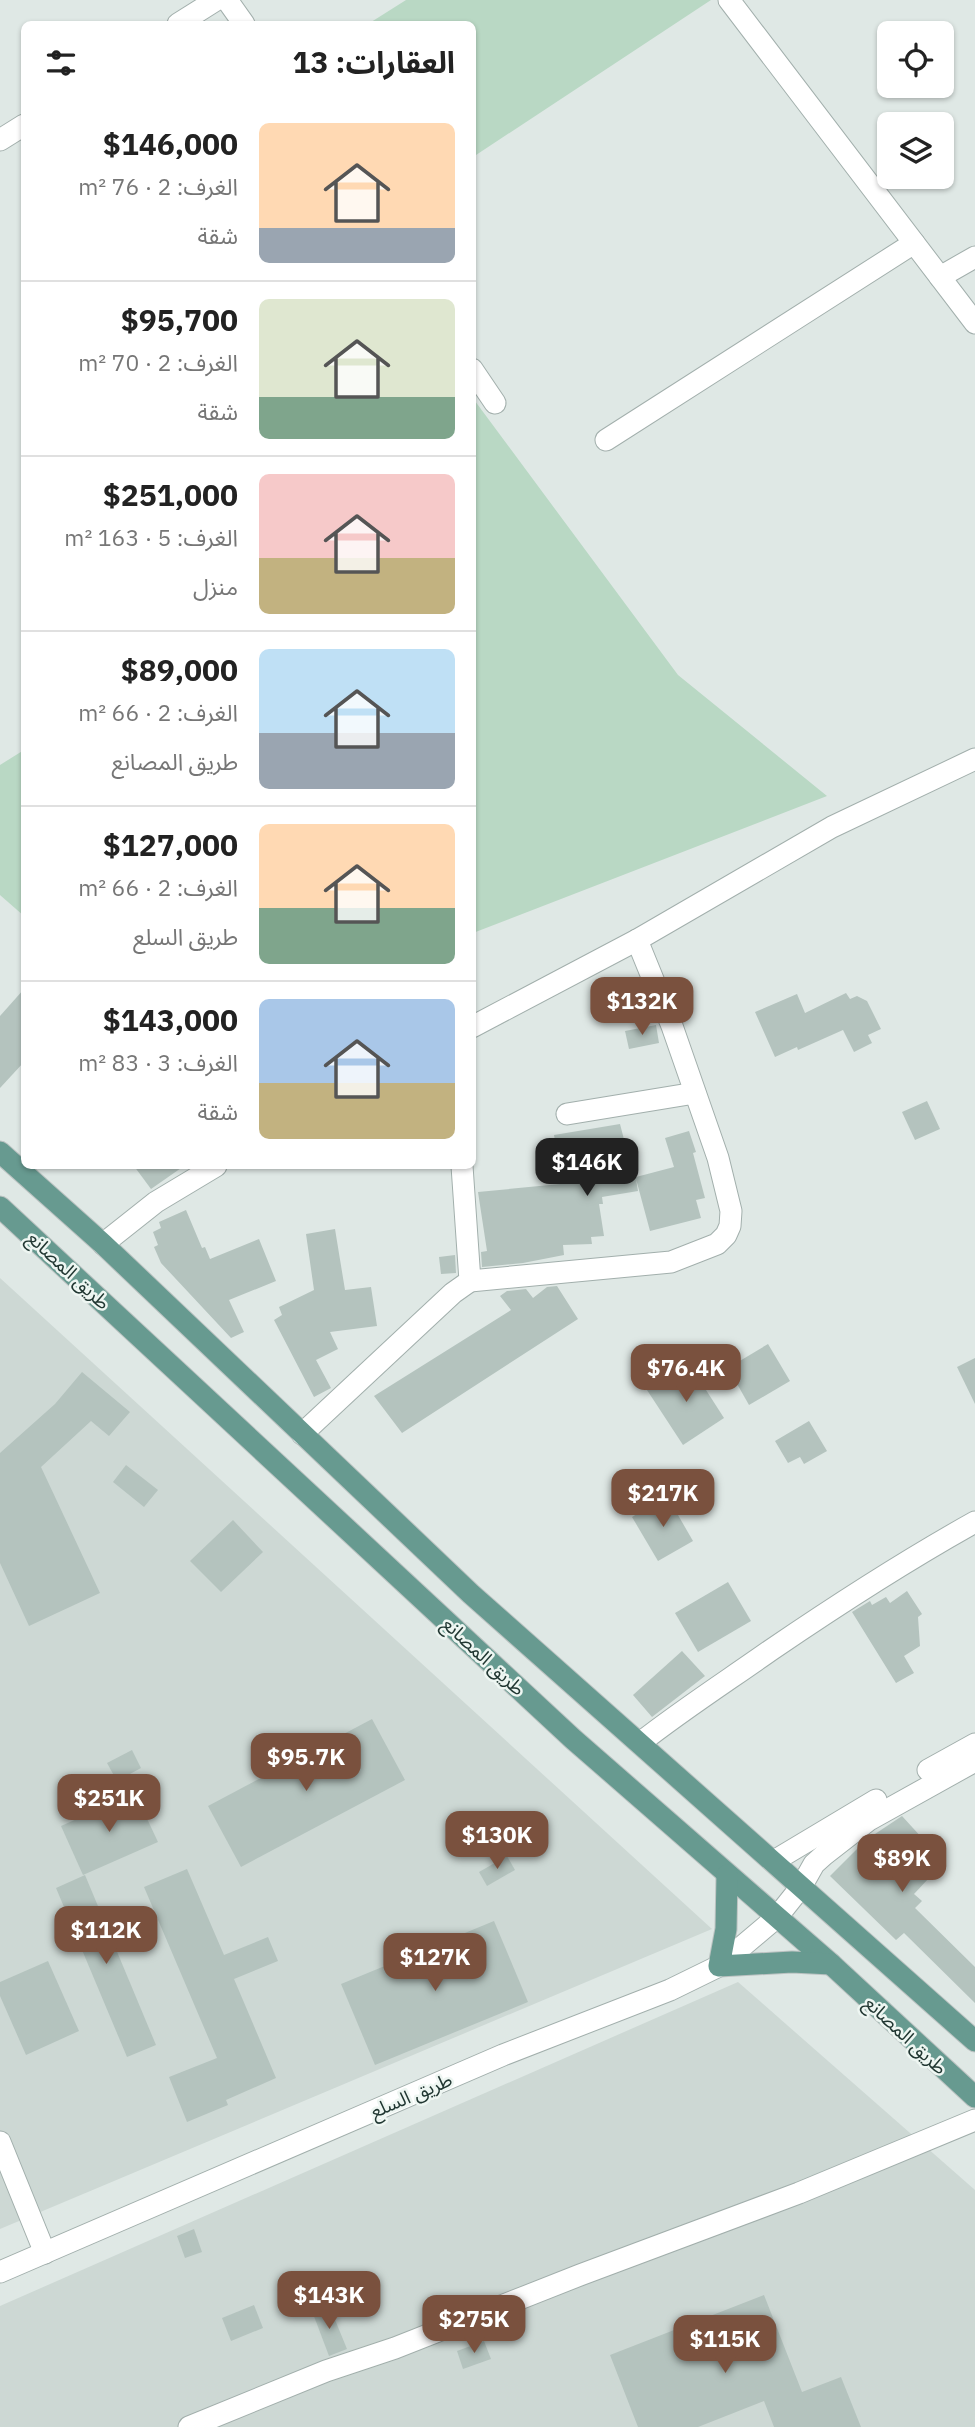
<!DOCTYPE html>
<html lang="ar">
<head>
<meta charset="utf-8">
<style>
	:root { --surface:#fff; --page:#f2f2f2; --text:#222; --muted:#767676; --line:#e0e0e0; --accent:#7a513e }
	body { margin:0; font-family:"IBM Plex Sans","Noto Sans Arabic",sans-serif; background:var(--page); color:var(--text); direction:rtl; height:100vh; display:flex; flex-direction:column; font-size:26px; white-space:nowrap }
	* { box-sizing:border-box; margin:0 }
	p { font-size:23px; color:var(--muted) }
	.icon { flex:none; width:38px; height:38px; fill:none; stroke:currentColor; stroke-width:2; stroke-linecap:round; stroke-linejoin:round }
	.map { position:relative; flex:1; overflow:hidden; direction:ltr }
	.panel { position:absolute; left:21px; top:21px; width:455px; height:1148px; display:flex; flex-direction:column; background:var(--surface); border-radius:10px; box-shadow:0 2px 5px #0004; direction:rtl }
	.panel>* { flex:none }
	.tools { position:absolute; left:877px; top:21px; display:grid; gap:14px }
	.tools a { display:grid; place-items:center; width:77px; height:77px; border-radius:10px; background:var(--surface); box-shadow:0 2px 5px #0004; font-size:35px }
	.price { position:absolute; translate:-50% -60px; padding:0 16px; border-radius:14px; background:var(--accent); color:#fff; font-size:23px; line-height:46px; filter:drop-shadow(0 2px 4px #0008) }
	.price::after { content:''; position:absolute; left:50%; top:42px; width:21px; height:16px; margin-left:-10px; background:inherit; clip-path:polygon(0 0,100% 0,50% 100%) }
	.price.active { background:#222; color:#fff }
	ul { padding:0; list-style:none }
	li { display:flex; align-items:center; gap:21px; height:175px; padding:0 21px }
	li+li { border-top:2px solid var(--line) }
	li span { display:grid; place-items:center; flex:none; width:196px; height:140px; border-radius:10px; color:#555 }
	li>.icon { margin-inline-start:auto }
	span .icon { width:84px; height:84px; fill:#fffc; stroke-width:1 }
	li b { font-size:30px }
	h2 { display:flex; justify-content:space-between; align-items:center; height:84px; padding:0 21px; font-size:30px }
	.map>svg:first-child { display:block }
	.built { fill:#cdd8d4 }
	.green { fill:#b9d8c4 }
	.building { fill:#b4c3be }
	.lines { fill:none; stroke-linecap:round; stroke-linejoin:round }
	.minor-casing { stroke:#a2afac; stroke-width:23 }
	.major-casing { stroke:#bcc3c2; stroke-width:23 }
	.minor { stroke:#fff; stroke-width:21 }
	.major { stroke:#679a90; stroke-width:21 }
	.labels { text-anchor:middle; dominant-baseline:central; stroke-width:5; stroke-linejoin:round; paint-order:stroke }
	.street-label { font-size:19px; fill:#213732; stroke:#eef6f2 }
</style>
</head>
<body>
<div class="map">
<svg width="975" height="2427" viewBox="0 0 975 2427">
	<rect width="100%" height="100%" fill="#dfe8e5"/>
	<g class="built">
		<path d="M0,1278L712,1929L0,2229Z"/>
		<path d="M738,1982L975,2190V2427H0V2306Z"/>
	</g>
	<g class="green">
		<path d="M406,0H711L473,157L472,24H368Z"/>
		<path d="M472,397L678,675L827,796L473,933Z"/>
		<path d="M24,750V916L0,895V765Z"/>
	</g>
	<g class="building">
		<path d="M24,989V1062L0,1088V1016Z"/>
		<path d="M846,993L850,999L857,996L867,1001L881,1029L868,1035L872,1043L854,1052L843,1030L798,1050L797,1047L775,1057L755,1012L797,994L805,1013Z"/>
		<path d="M656,1025L659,1043L629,1049L625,1031Z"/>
		<path d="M927,1101L940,1129L915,1140L902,1112Z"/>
		<path d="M620,1124L627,1151L631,1150L636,1177L674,1167L665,1138L689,1131L696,1152L693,1153L705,1198L696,1200L701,1218L650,1231L636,1179L638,1191L602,1197L603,1204H599L604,1236L591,1237L592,1244L563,1245L564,1255L523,1263L482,1267L481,1252L487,1251L478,1192L581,1182L575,1149L557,1152L554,1135Z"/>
		<path d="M134,1166H184L151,1189Z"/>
		<path d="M186,1210L202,1248L205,1247L210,1259L259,1239L276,1281L229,1300L244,1332L231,1338L161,1263L154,1247L158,1245L153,1232L161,1228L159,1222Z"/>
		<path d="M335,1229L345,1290L371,1287L377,1326L330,1332L338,1349L316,1360L331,1388L314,1397L274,1320L282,1315L279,1307L314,1290L306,1234Z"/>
		<path d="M455,1255L456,1273L441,1274L439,1257Z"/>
		<path d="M557,1286L578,1319L402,1433L374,1396L511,1310L500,1296L507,1291L526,1289L533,1298L547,1287Z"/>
		<path d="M768,1344L790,1381L749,1405L728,1368Z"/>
		<path d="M975,1358V1404L957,1367Z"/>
		<path d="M688,1362L724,1418L683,1445L647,1390Z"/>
		<path d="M82,1372L130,1412L109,1436L91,1421L41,1467L100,1593L29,1626L0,1563V1453L55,1404Z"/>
		<path d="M809,1421L827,1451L804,1464L800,1457L788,1463L775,1441Z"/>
		<path d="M126,1465L158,1490L144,1507L113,1482Z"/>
		<path d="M667,1496L693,1541L658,1561L632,1517Z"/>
		<path d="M233,1520L263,1552L221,1592L190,1561Z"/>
		<path d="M728,1582L751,1621L698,1652L675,1613Z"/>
		<path d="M907,1591L922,1614L918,1617L920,1646L904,1656L914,1673L896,1683L852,1612L870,1601L872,1605L886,1597L890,1603Z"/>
		<path d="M682,1651L705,1676L652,1717L633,1695Z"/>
		<path d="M372,1719L405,1780L241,1867L208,1806Z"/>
		<path d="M132,1750L141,1768L117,1781L107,1763Z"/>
		<path d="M135,1793L158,1842L83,1875L61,1826Z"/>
		<path d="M902,1816L944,1862L914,1894L922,1901L915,1908L975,1967V2003L904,1933L896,1940L830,1876L866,1840Z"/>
		<path d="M507,1856L515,1870L487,1886L479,1872Z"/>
		<path d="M187,1869L224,1955L268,1937L278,1961L234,1979L276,2078L226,2100L228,2105L187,2122L169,2077L217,2058L144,1887Z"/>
		<path d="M85,1875L156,2045L127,2057L56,1888Z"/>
		<path d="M494,1921L528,2002L375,2065L341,1984Z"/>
		<path d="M48,1961L79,2031L26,2055L0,1996V1982Z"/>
		<path d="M194,2229L202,2252L185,2258L177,2236Z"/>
		<path d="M764,2295L802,2392L841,2377L861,2427H774L764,2401L698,2427H638L610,2355Z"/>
		<path d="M254,2305L263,2328L231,2341L222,2318Z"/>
		<path d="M329,2305L347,2349L329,2356L312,2311Z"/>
		<path d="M484,2341L491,2359L463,2369L457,2351Z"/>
	</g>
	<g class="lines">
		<g class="minor-casing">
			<g id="minor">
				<path d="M227,0L244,24"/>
				<path d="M729,0L975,323"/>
				<path d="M178,24L216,0"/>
				<path d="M0,140L24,125"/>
				<path d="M940,277L975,257"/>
				<path d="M472,369L495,403"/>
				<path d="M606,440L914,243"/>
				<path d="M472,1027L637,940L832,827L975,759"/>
				<path d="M567,1114L695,1093"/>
				<path d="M103,1244L156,1202L216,1166"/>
				<path d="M470,1281L671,1262L717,1244L726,1235L730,1226L731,1211L718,1158L672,1026L637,940"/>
				<path d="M302,1434L453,1293L470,1281L462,1166"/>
				<path d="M640,1743C682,1710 727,1681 771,1650C837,1605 905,1561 975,1522"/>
				<path d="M928,1770L975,1744"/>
				<path d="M774,1861L876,1800"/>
				<path d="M0,2142L45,2253"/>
				<path d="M0,2272L503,2055L670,1990L719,1966L777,1917L801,1887L814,1864L824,1855L869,1820L975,1761"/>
				<path d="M189,2427L326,2371L395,2348L580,2275L799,2193L975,2120"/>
			</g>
		</g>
		<g class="major-casing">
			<g id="major">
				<path d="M0,1152L103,1244L471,1594L975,2041"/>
				<path d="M0,1207L573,1739L831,1964L975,2097"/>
				<path d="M727,1875L726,1929L719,1966L792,1962L831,1964"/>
			</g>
		</g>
		<use href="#minor" class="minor"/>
		<use href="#major" class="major"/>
	</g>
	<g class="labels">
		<g class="street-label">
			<text transform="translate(69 1270) rotate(43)">طريق المصانع</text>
			<text transform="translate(484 1656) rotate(43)">طريق المصانع</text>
			<text transform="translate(906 2035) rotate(43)">طريق المصانع</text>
			<text transform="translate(411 2095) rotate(-23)">طريق السلع</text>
		</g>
	</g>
</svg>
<div class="tools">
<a><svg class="icon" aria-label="locate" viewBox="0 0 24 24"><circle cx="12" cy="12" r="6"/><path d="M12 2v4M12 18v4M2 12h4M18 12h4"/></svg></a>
<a><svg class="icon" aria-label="layers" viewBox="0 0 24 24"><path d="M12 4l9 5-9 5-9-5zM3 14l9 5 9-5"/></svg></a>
</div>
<b class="price" style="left:642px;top:1037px">$132K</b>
<b class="price active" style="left:587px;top:1198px">$146K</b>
<b class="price" style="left:686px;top:1404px">$76.4K</b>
<b class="price" style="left:663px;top:1529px">$217K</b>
<b class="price" style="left:306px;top:1793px">$95.7K</b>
<b class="price" style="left:109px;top:1834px">$251K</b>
<b class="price" style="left:497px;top:1871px">$130K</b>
<b class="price" style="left:902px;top:1894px">$89K</b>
<b class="price" style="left:106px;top:1966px">$112K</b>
<b class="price" style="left:435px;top:1993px">$127K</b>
<b class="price" style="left:329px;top:2331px">$143K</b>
<b class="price" style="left:474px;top:2355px">$275K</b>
<b class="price" style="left:725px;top:2375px">$115K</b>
<section class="panel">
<h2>العقارات: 13<svg class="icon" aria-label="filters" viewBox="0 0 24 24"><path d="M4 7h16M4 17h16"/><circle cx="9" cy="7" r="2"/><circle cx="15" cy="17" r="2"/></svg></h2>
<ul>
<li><span style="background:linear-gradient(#ffd9b3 75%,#9aa5b1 0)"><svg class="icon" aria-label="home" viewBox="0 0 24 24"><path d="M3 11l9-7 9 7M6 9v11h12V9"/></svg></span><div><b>$146,000</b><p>الغرف: 2 · 76 m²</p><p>شقة</p></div></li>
<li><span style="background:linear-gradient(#dfe7d0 70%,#7fa58c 0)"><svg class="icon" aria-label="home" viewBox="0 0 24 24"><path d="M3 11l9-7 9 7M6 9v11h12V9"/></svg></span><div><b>$95,700</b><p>الغرف: 2 · 70 m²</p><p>شقة</p></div></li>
<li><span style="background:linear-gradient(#f6c9c9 60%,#c2b280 0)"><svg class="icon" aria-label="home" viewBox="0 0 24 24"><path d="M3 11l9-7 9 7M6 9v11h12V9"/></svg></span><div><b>$251,000</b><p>الغرف: 5 · 163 m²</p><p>منزل</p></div></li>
<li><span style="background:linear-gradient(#bfe0f5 60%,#9aa5b1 0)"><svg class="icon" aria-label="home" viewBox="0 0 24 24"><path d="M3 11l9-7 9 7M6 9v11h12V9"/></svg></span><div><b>$89,000</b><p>الغرف: 2 · 66 m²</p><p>طريق المصانع</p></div></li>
<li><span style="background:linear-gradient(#ffd9b3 60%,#7fa58c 0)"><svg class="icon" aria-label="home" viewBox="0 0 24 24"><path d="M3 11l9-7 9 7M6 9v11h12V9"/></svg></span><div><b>$127,000</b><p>الغرف: 2 · 66 m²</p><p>طريق السلع</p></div></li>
<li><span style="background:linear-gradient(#a9c7e8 60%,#c2b280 0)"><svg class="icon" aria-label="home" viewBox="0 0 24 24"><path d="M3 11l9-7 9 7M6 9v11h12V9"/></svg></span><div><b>$143,000</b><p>الغرف: 3 · 83 m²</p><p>شقة</p></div></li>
</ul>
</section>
</div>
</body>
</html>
